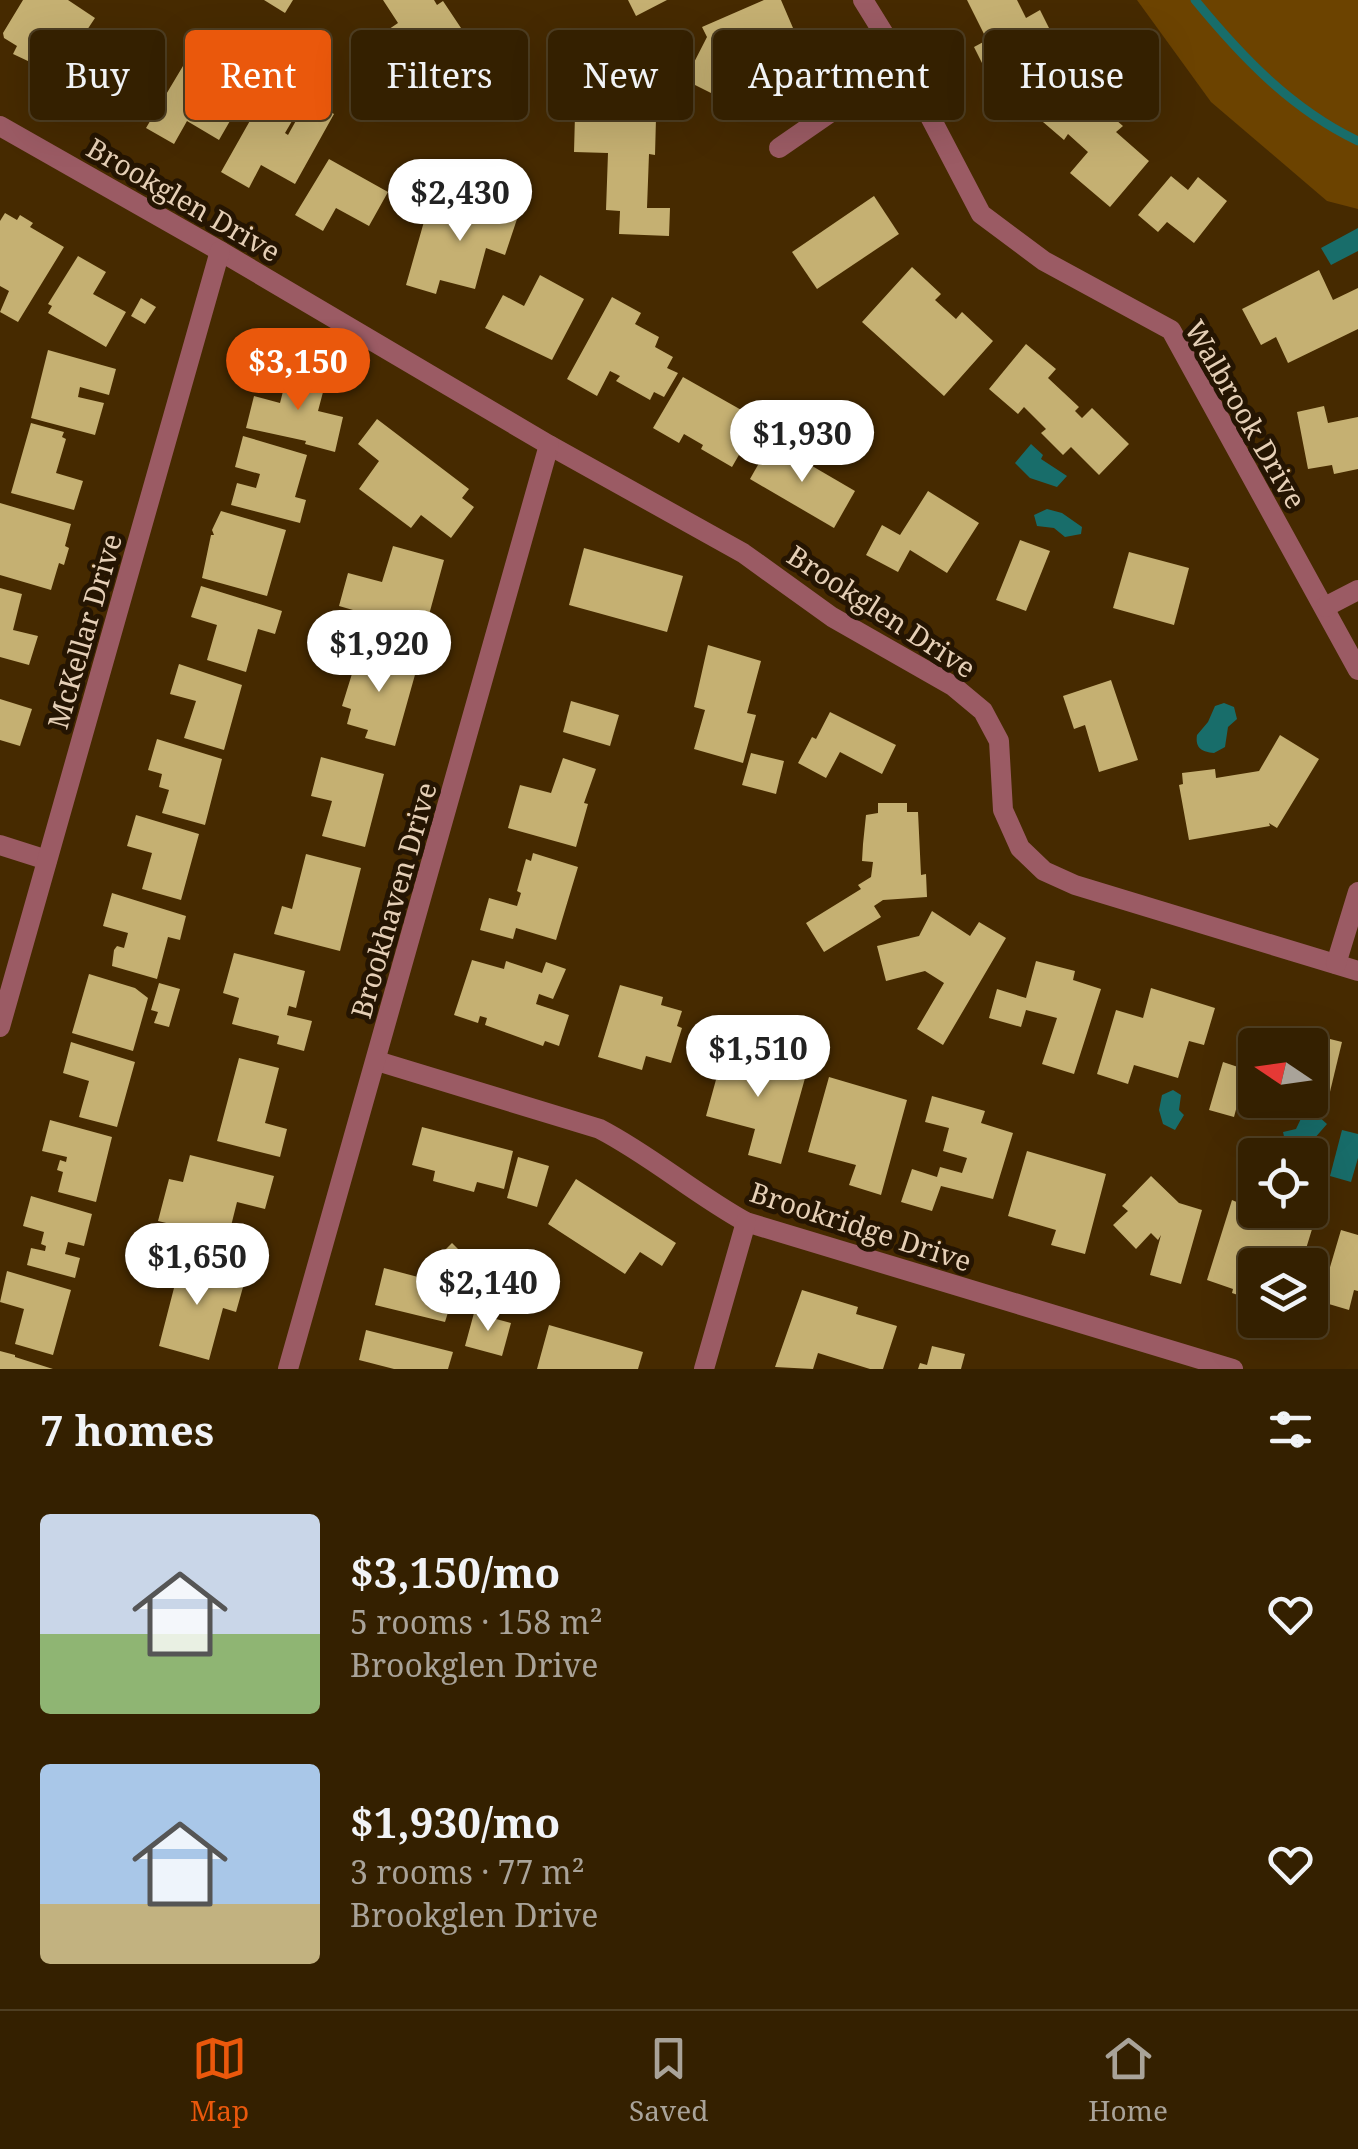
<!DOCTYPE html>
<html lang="en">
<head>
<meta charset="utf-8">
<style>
	:root { --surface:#342000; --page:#3f2d0f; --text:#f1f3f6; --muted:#a9a399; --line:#4e3e22; --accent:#ea580c }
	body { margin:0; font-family:"Noto Serif",serif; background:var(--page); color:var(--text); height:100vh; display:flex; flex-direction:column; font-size:38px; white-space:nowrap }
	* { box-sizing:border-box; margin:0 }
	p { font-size:32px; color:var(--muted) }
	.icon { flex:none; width:55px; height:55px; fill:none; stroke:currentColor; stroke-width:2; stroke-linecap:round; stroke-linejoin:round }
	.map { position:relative; height:1369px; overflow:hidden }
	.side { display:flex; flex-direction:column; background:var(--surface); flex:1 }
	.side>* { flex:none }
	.guide { position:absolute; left:30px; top:30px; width:1300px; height:90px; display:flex; gap:20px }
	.needle { width:65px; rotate:283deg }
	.fabs { position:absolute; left:1238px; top:1028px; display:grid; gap:20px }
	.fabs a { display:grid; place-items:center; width:90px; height:90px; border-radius:10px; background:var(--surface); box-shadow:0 10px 40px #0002,0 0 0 2px var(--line); font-size:50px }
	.price { position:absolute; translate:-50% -85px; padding:0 22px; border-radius:35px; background:#fff; color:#222; font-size:32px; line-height:65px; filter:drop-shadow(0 2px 5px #0008) }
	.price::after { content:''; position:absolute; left:50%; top:60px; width:30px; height:22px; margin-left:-15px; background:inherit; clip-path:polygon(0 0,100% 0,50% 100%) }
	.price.current { background:var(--accent); color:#fff }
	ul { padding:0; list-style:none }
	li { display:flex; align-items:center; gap:30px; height:250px; padding:0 40px }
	li span { display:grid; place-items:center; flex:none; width:280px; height:200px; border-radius:10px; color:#555 }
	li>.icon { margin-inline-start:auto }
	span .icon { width:120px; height:120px; fill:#fffc; stroke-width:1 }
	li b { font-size:42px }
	h2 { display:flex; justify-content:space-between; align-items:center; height:120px; padding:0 40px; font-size:42px }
	.pill { padding:0 35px; border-radius:10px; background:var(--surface); box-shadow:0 10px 40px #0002,0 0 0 2px var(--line); font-size:35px; line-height:90px }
	.pill.current { background:var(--accent); color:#fff }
	.tab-bar { display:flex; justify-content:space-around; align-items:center; height:140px; border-top:2px solid var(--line); background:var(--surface); font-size:28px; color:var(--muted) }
	.tab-bar a { display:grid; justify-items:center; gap:5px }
	.tab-bar .current { color:var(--accent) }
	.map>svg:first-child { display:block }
	.green { fill:#6c4300 }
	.water { fill:#186d6a }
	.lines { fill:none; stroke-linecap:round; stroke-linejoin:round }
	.stream { stroke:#186d6a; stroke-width:9 }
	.building { fill:#c5b072 }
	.street { stroke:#9b5b64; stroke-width:20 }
	.labels { text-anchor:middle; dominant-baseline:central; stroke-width:10; stroke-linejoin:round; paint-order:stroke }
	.street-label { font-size:28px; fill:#e5cfb6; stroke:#251502 }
</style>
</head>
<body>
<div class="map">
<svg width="1358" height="1369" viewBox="0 0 1358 1369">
	<rect width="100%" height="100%" fill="#462a00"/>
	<path class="green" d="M1137,0H1358V209L1327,201L1211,102Z"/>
	<g class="water">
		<path d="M1358,228V251L1331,265L1321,248Z"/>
		<path d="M1031,444L1043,455L1041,459L1067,476L1057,487L1030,478L1015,463Z"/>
		<path d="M1047,509L1062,513L1082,527L1081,534L1065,537L1054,528L1037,526L1034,515Z"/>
		<path d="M1224,703L1234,707L1237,719L1228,727L1225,747L1214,753C1202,752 1195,748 1197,735L1208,722L1215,706Z"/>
		<path d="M1173,1090L1181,1095L1179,1110L1184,1115L1175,1130L1163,1124L1159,1110L1162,1095Z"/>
		<path d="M1307,1106L1327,1124L1300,1155L1287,1150L1283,1132L1296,1129Z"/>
		<path d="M1342,1130L1358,1134V1158L1351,1182L1330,1176Z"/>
	</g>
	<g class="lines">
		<path class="stream" d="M1195,0C1241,56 1291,109 1358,141"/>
	</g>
	<g class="building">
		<path d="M23,0H68L95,18L73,51L76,53L62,77L13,54L17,46L4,38L3,33Z"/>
		<path d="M264,0H293L285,13Z"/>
		<path d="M383,0H434L437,5L443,1L465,34L392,83L386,91L375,94L359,70L374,61L364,46L398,23Z"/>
		<path d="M628,0H667L636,16Z"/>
		<path d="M764,0H781L793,28L736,54L715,95L685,80L707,37L702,27Z"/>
		<path d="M967,0H1017L1026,18L1040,10L1051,32L985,69L974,47L987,40Z"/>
		<path d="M107,29L166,64L146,98L114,79L100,103L72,86Z"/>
		<path d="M183,66L214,84L210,90L218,94L230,77L249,88L219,140L187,121L174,144L146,128Z"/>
		<path d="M1061,73L1123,126L1116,132L1149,161L1110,207L1070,173L1088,152L1068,134L1064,140L1029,110Z"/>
		<path d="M308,99L334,114L295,184L261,165L249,188L221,172L260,103L292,121L285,133L288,135Z"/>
		<path d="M575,115L656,118L655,155L649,154L647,208H670L669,236L619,234L620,211L606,210L608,153L574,152Z"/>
		<path d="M329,159L388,192L369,226L336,208L323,231L295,215Z"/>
		<path d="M1171,176L1188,190L1198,177L1227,201L1194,243L1167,222L1158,232L1138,215Z"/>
		<path d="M463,195L519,213L505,255L486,248L475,289L440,280L436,294L406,285L427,211L455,219Z"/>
		<path d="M874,196L899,234L817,289L792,252Z"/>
		<path d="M5,213L17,220L20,215L33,223L30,227L64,247L18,322L0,312L9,291L0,286V221Z"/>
		<path d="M78,256L106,272L93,294L126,312L106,347L48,313L52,306L48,304Z"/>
		<path d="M912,267L941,294L935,300L956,319L962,312L993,341L944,396L862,322Z"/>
		<path d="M1319,270L1333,300L1358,288V329L1288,363L1276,337L1261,345L1242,309Z"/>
		<path d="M540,275L584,299L552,360L485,328L503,295L524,306Z"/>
		<path d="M612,297L641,313L635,324L659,337L655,347L673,357L667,368L678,373L664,397L654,392L650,400L616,381L620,376L610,371L597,396L567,379Z"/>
		<path d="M141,298L156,307L145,324L131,316Z"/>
		<path d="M1026,344L1056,369L1048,378L1079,407L1075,411L1082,418L1092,408L1129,444L1099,475L1071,447L1063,455L1041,433L1046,429L1024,407L1018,414L989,389Z"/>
		<path d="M48,350L116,369L109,395L80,387L78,397L104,403L95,435L31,418Z"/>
		<path d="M289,368L327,377L318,411L343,417L335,452L305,444L306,441L246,428L254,396L280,403Z"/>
		<path d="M683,377L759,420L732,467L701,449L703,445L684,434L679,443L653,428Z"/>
		<path d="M1324,406L1328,423L1358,417V469L1334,474L1332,465L1308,469L1297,412Z"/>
		<path d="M377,419L469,489L462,498L474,507L451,538L421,515L411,528L359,489L379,461L358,444Z"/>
		<path d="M31,423L64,432L62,437L66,439L56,473L83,481L74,510L11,493Z"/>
		<path d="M243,436L307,455L295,497L306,500L300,523L231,505L237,483L256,488L260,474L235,467Z"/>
		<path d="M771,442L855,491L834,528L750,479Z"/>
		<path d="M928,491L979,523L947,573L910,550L898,572L866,555L882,525L900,535Z"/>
		<path d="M0,503L71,524L65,546L69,548L64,565L59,563L51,590L0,575Z"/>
		<path d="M221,511L286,530L267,596L202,578L211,535H214L212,530Z"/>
		<path d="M1020,540L1050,551L1026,611L996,600Z"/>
		<path d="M393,546L444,560L421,644L370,630L374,616L339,606L348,573L382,582Z"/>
		<path d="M584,548L683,576L667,632L569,605Z"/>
		<path d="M1129,552L1189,568L1174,625L1113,608Z"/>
		<path d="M201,586L282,611L275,634L258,629L246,672L207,660L217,625L191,617Z"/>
		<path d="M0,588L22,594L13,630L38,636L29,665L0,657Z"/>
		<path d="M708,645L761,661L747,713L756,715L743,763L694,749L705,710L694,707Z"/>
		<path d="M360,648L418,664L395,746L365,738L368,730L347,724L351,709L342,706Z"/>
		<path d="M179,664L242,685L224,750L184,738L196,701L170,694Z"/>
		<path d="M1111,680L1138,760L1099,772L1085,725L1074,729L1063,696Z"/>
		<path d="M0,699L32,709L20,746L0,740Z"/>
		<path d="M571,701L619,715L610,746L563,732Z"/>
		<path d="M830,712L896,745L882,774L840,752L826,778L798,763L812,737L816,739Z"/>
		<path d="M1280,735L1319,759L1277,828L1269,823L1270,826L1189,840L1179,785L1183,784L1182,773L1215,769L1216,778L1259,771Z"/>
		<path d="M157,739L222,759L205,825L162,813L169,790L159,787L162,774L148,770Z"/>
		<path d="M751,753L784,761L776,794L742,785Z"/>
		<path d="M321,757L384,774L365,847L322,836L332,801L311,796Z"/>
		<path d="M563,758L596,769L584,803L588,804L576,847L508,828L520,785L551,793Z"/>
		<path d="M878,803H907V812H918L921,875L926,874L927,897L883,900L874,906L881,917L824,952L806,923L861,889L858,885L871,877L873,862L862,861L863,844L866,815L878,813Z"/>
		<path d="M136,815L199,834L181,900L142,889L152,853L127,846Z"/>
		<path d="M533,853L578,867L556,940L516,928L513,939L480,930L489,898L517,906L521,893L517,891L526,859L531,861Z"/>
		<path d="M306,854L361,868L340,951L274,934L282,906L292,909Z"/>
		<path d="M112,893L186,916L180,940L168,937L157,979L112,966L114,950L117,946L124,948L128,933L103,926Z"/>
		<path d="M932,911L970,936L979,922L1006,938L943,1045L917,1029L944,983L925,971L886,981L877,946L919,936Z"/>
		<path d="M234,953L305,971L296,1008L289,1006L287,1015L312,1021L304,1051L277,1044L279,1036L232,1024L239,998L223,993Z"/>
		<path d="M472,960L504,969L506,961L542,973L546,962L566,969L553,999L539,994L536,1004L569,1015L559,1046L545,1041L543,1046L485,1025L487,1018L480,1016L478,1023L454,1015Z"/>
		<path d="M1036,961L1075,971L1073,980L1101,989L1074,1074L1042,1064L1057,1018L1026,1010L1021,1027L989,1018L997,989L1026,998Z"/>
		<path d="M89,974L135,988L148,998L133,1051L72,1033Z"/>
		<path d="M159,983L180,989L169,1027L154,1023L158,1012L151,1010Z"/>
		<path d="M620,985L663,997L661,1005L682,1011L677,1026L682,1028L671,1063L646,1056L642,1070L598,1057Z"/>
		<path d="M1151,988L1215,1008L1204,1045L1189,1041L1178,1078L1134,1065L1128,1084L1097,1074L1116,1010L1143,1018Z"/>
		<path d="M1310,1034L1342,1042L1328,1100L1310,1095Z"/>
		<path d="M1249,1036L1279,1045H1255V1090L1242,1087L1234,1117L1209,1110L1223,1062L1241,1068Z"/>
		<path d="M71,1042L135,1062L117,1127L79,1117L89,1081L63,1073Z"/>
		<path d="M725,1047L807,1071L781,1164L748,1155L755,1129L706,1116Z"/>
		<path d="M239,1058L279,1068L265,1123L287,1129L280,1157L217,1141Z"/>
		<path d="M829,1077L907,1100L881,1195L849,1185L856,1165L808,1152Z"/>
		<path d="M932,1096L985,1111L981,1123L1013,1133L993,1199L941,1186L932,1211L901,1202L912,1169L937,1177L940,1167L962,1173L967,1158L943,1151L949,1128L925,1122Z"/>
		<path d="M50,1120L112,1137L96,1202L58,1192L63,1172L57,1170L60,1160L66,1162L67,1157L42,1151Z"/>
		<path d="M422,1127L513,1151L504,1189L477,1182L474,1192L433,1181L435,1171L412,1165Z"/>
		<path d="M1027,1151L1106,1174L1085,1254L1051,1245L1056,1230L1008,1216Z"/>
		<path d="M190,1155L274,1176L265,1209L237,1202L228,1238L158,1221L169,1179L183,1182Z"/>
		<path d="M518,1157L549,1166L537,1207L507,1198Z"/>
		<path d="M1151,1176L1179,1203L1202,1210L1181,1284L1150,1275L1161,1235L1158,1240L1151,1233L1136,1249L1113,1225L1128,1211L1122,1206Z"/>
		<path d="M576,1179L676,1243L662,1266L640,1252L625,1274L548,1224Z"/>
		<path d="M31,1196L92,1214L84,1246L68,1242L65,1254L80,1258L75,1278L27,1265L31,1248L45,1251L46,1246L41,1244L44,1232L23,1226Z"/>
		<path d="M1232,1200L1255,1210L1313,1226L1301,1265H1255V1304L1249,1303L1250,1299L1232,1293L1233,1289L1207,1280Z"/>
		<path d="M1341,1230L1358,1235V1291L1354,1290L1349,1310L1312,1299L1319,1271L1328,1274Z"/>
		<path d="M452,1243L482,1273L450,1306L445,1322L375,1305L384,1268L418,1277Z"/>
		<path d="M172,1260L245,1280L236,1312L223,1308L209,1360L159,1346L174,1288L165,1285Z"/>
		<path d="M7,1271L71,1290L53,1355L15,1344L24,1309L0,1302Z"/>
		<path d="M802,1290L858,1307L856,1314L897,1326L883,1369H870L818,1353L813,1369L775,1367Z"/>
		<path d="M474,1313L511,1323L502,1356L465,1346Z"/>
		<path d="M549,1325L643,1352L638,1369H537Z"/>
		<path d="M366,1330L453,1352L448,1369H394L359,1360Z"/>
		<path d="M932,1346L965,1354L961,1369H918L920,1363L927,1365Z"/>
		<path d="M0,1351L15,1355V1357L53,1369H0Z"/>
	</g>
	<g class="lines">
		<g class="street">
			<path d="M863,0L902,63L981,214L1044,261L1171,330L1358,670"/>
			<path d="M0,126L220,251L549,445L743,553L832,617L953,686L983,711L999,741L1003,810L1020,848L1044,871L1075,885L1358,971"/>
			<path d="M779,148L902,63"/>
			<path d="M1325,607L1358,590"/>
			<path d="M0,845L47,860"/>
			<path d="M1336,964L1358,892"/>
			<path d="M0,1027L220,251"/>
			<path d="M377,1061L600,1129C652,1156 695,1194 746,1222L1233,1369"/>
			<path d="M288,1369L549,445"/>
			<path d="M704,1369L746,1222"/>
		</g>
	</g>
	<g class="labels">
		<g class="street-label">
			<text transform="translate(184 199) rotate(30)">Brookglen Drive</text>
			<text transform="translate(1246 414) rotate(60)">Walbrook Drive</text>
			<text transform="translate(882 611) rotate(33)">Brookglen Drive</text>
			<text transform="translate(84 631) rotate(-74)">McKellar Drive</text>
			<text transform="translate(393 900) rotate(-74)">Brookhaven Drive</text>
			<text transform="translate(861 1226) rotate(18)">Brookridge Drive</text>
		</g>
	</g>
</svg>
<div class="fabs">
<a><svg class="needle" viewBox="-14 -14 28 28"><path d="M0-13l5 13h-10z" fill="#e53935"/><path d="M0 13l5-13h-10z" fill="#a9a399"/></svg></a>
<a><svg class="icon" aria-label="locate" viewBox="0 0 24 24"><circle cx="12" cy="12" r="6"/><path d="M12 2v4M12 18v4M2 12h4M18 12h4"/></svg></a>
<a><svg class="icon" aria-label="layers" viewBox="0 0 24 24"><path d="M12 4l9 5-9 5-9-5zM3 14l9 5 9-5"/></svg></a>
</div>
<b class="price" style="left:460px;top:244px">$2,430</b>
<b class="price current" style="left:298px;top:413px">$3,150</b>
<b class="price" style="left:802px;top:485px">$1,930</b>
<b class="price" style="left:379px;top:695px">$1,920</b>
<b class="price" style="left:758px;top:1100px">$1,510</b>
<b class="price" style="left:197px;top:1308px">$1,650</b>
<b class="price" style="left:488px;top:1334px">$2,140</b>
<div class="guide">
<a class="pill">Buy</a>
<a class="pill current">Rent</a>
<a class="pill">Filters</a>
<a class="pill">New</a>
<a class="pill">Apartment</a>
<a class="pill">House</a>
</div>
</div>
<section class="side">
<h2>7 homes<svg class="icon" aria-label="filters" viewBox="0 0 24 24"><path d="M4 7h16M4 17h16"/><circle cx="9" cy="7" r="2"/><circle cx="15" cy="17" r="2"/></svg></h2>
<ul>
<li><span style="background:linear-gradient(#c9d6e8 60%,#8fb573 0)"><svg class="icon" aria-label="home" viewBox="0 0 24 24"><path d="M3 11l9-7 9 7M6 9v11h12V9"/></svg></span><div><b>$3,150/mo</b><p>5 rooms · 158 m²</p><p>Brookglen Drive</p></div><svg class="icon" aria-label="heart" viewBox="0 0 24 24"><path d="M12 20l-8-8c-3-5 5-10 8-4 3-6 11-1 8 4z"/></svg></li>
<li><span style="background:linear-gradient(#a9c7e8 70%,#c2b280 0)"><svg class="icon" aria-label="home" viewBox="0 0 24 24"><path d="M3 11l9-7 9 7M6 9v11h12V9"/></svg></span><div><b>$1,930/mo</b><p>3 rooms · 77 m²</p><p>Brookglen Drive</p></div><svg class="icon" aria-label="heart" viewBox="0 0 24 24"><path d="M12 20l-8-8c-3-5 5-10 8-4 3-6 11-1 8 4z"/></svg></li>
</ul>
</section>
<nav class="tab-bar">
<a class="current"><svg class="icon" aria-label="map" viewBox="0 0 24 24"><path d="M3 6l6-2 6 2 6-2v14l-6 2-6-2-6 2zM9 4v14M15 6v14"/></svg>Map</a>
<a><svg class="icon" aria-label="saved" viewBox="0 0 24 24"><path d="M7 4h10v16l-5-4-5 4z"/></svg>Saved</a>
<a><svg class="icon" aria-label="home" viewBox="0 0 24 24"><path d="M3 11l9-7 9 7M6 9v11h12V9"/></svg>Home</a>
</nav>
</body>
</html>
